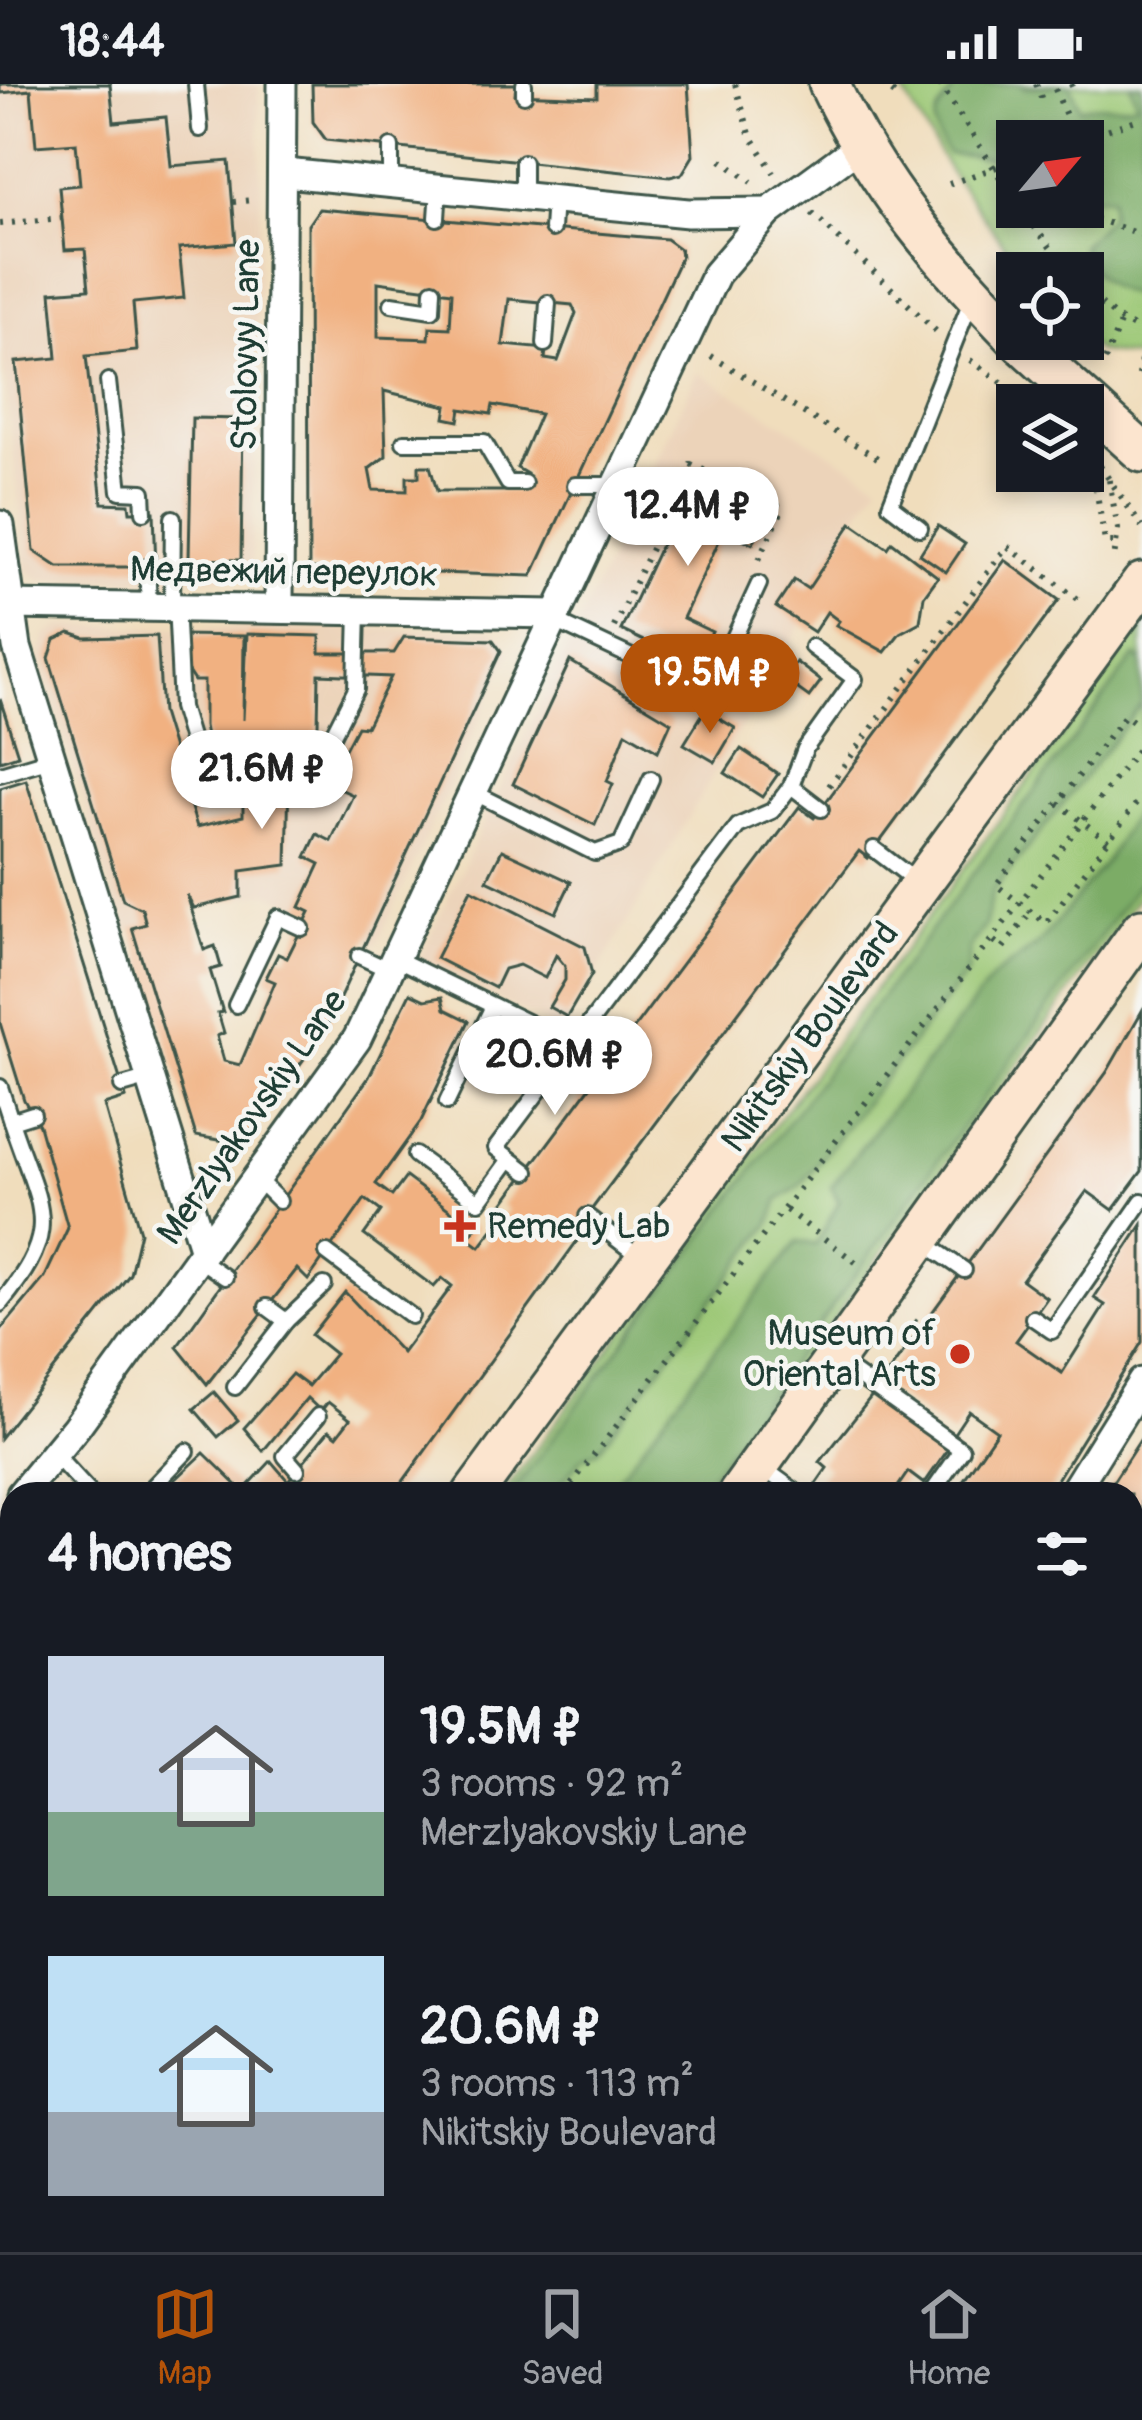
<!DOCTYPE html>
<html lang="en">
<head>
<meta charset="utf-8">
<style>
	:root { --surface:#171b24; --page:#20242c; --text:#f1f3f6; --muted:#9ea1a6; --line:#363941; --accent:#b45309 }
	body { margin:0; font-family:Pangolin,sans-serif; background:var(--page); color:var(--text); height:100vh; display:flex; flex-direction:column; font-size:45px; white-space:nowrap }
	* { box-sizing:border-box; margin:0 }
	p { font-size:39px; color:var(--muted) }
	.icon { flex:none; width:66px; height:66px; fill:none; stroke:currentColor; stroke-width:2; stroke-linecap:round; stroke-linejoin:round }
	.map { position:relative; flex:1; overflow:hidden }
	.panel { position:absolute; left:0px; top:1398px; width:1143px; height:771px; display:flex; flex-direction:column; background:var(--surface); border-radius:36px 36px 0 0; box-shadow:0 6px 18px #0003 }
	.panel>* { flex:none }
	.needle { width:78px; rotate:61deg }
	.controls { position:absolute; left:996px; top:36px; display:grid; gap:24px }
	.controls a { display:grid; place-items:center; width:108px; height:108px; border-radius:0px; background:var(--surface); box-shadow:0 6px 18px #0003; font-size:60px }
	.price { position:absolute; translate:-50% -102px; padding:0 27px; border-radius:42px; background:#fff; color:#222; font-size:39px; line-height:78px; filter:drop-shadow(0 3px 6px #0008) }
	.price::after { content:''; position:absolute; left:50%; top:72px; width:36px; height:27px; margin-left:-18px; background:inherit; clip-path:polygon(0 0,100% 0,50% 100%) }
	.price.on { background:var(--accent); color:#fff }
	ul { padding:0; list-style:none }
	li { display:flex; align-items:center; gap:36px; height:300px; padding:0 48px }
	li span { display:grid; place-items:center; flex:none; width:336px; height:240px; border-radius:0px; color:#555 }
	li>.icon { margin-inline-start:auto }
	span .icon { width:144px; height:144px; fill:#fffc; stroke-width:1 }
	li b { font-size:51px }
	h2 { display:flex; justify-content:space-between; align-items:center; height:144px; padding:0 48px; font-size:51px }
	.status { display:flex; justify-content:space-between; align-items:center; height:84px; padding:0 60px; background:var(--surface); direction:ltr }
	.status svg { height:33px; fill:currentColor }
	.dock { display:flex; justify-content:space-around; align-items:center; height:168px; border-top:3px solid var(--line); background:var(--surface); font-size:33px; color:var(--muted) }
	.dock a { display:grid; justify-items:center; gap:6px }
	.dock .on { color:var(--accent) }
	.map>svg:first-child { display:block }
	.built { fill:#ecd3b9 }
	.green { fill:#9bc775; stroke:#5d8254; stroke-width:3; fill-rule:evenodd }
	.forest { fill:#7cac66; stroke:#4e744d; stroke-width:3 }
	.building { fill:#f1b181; fill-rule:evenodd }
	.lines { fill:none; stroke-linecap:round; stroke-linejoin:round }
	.lane-casing { stroke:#3e5548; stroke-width:20 }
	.street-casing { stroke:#3e5548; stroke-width:33 }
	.secondary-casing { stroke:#3e5548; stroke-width:45 }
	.path { stroke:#3e5548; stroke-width:6; stroke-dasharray:3 9; stroke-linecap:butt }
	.lane { stroke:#fff; stroke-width:14 }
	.street { stroke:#fff; stroke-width:27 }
	.secondary { stroke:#fce5cf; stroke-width:39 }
	.poi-dot { fill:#c8321e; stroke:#f6f6f2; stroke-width:4.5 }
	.labels { text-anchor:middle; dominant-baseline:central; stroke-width:9; stroke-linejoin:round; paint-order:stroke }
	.street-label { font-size:36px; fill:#1f3d34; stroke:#f6f6f2 }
	.poi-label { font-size:36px; fill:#1f3d34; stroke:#f6f6f2; text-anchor:start }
</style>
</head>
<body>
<div class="status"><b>18:44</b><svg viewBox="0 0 49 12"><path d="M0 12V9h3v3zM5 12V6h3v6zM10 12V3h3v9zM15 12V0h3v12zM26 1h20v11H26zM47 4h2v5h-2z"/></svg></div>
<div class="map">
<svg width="1142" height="2168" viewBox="0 0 1142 2168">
	<rect width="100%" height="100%" fill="#f6f6f2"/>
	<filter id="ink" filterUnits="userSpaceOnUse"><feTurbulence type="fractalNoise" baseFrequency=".00833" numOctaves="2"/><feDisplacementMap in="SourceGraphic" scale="24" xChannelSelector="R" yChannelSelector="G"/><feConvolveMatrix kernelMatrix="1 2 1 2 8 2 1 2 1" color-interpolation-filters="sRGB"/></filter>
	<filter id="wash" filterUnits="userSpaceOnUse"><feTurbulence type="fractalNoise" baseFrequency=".004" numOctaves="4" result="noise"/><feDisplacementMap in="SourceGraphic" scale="48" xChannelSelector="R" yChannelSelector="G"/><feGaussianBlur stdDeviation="2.7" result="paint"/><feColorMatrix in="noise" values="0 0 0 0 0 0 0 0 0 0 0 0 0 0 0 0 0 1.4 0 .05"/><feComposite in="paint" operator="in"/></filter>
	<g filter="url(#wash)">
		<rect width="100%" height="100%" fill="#f0ddbc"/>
		<g class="built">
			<path d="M0,0H258L261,103L251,494L42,496L27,487L0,253Z"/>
			<path d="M698,288L879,399L808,505L794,496L777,522L802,540L563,947L418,877Z"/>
			<path d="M60,542L491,546L504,555L509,571L377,860L268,808L194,824L187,811L192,826L123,847L40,575L45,552Z"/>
		</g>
		<g class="green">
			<path d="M899,0H1142V254L1134,273L1097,267L1083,255V189H1025L949,86ZM1017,57H1083V123H1017Z"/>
			<path d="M1142,543V808L707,1410H503Z"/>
			<path d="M12,2149V2157H62L43,2168H0V2156Z"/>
		</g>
		<g class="forest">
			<path d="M948,0H1021L1023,4L1070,0L1080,24C1101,17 1116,26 1137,19L1130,0H1142V213C1111,208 1090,193 1081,162L1110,132L1111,113H1083V57H1017V90L1008,76L948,70C929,43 930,33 952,9Z"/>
			<path d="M1135,572L1142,578V620L992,809L985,842L969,864L967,889L800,1102L779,1116L770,1140L598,1366L583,1373L552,1410H511Z"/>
			<path d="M1142,716V795L697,1410H606L798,1157L816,1161L839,1118L831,1103L993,893L1039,860L1106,777Z"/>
		</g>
		<g id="blocks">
			<g class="building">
				<path d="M0,0H110L114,38L166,33L171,82L229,77L236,159L179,164L184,214L133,219L137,267L86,272L102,419L129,420L130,428H154L156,483H58L34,467L16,278L57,274L51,208L89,205L85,165L65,166L59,103L80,101L76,59L36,62L31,6L0,9Z"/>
				<path d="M312,0H516L515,10L597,13V0H688L693,72L682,90L670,93L326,56L313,38Z"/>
				<path d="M319,125L666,155L680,165L681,173L532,492L309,485L308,141ZM378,198L452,208L450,244L430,243L429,255L378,253ZM509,215L572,221L576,229L558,277L545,275L546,265L503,261ZM384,307L447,322L445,334L459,337L461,325L491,330L493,321L540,330L517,384L527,390L521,407H437L430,382H419V393H407V407L373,406L369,385L386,372Z"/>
				<path d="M192,334L243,335L241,476L189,475Z"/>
				<path d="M693,393L767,428L753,460L724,446L683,534L712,548L696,582L621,546Z"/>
				<path d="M852,439L888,464L892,458L938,493L924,512L920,538L900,549L885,568L836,541L839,537L827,528L814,548L776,523L794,496L808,505Z"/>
				<path d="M938,442L965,460L946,488L920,470Z"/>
				<path d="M1005,476L1059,516L868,774L859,767L574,1149L580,1153L394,1410H160L204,1369L243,1407L271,1377L288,1397L329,1346L337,1352L350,1335L328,1318L321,1327L307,1314L263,1367L244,1344L292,1290L308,1302L335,1270L311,1251L345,1208L402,1269L452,1202L442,1194L434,1203L364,1151L381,1127L365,1115L308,1196L297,1185L207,1300L177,1263L369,993L410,909L425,916L442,913L445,925L469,937L421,1037L376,1100L392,1112L406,1093L475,1145L468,1154L480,1163L508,1126L502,1121L799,723L814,734Z"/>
				<path d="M70,549L85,554L157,552L162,629L197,743L243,732V717L219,716L204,642V597H194L181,577V551L244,552L243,636L247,550L320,552V569H394L404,553L493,556L501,567L325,946L242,1060L196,1052L132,844L146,840L142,825L123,816L49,574L55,556ZM319,590L391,593L366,643L357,642L327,699L353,711L331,757L317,750L306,773L320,780L300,823L310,828L287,874L278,870L266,894L275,898L240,981L224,977L217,952L224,949L218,929L223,928L210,886L221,883L215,862L204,866L187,811L194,824L241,813V787L287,781L289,692L317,693Z"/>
				<path d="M570,577L671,638L658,667L626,648L607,697L613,700L595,741L513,700Z"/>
				<path d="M796,578L821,597L809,613L784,595Z"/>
				<path d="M0,615L18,671L0,677Z"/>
				<path d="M705,626L735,644L715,678L684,660Z"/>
				<path d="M741,665L778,690L762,713L725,689Z"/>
				<path d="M26,696L126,1014L104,1021L140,1148L130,1190L0,1354V1247L45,1193L68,1144L39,1041L24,1016L0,939V704Z"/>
				<path d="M502,766L571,798L556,829L487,796Z"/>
				<path d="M471,805L585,863L592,890L567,933L549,923L565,896V882L556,871L545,894L519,881L504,885L495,904L436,874Z"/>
				<path d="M1142,927V1087L1113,1126L1087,1107L1022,1196L1047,1214L1016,1257L1062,1289L1105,1221L1094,1214L1142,1141V1258L1048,1410H954L997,1347L969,1327L953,1351L880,1300L1107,988Z"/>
				<path d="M214,1308L238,1336L218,1353L194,1325Z"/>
				<path d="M873,1311L949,1364L924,1400L908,1388L897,1404L906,1410H809L827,1384L820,1378Z"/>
				<path d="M1142,1353V1599L1131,1616V1410H1105Z"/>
				<path d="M12,1466V1592L0,1603V1477Z"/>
				<path d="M1142,1729V1831L1135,1826L1131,1831V1732L1137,1736Z"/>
				<path d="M12,1744V1839L0,1851V1756Z"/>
				<path d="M1131,1860L1142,1868V1905L1131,1921Z"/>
				<path d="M1131,2014L1142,2024V2151L1131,2155Z"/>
				<path d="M202,2157H345L356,2168H183Z"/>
				<path d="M368,2157H492L482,2168H358Z"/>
				<path d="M608,2157H861L870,2168H608L614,2163Z"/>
				<path d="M901,2157H1120L1121,2158L1090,2168H907Z"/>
			</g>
		</g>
	</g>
	<g filter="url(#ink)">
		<use href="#blocks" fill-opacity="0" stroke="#3e5548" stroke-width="3"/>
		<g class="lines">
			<g class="lane-casing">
				<g id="lane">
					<path d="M196,0L200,45"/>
					<path d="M524,11V0"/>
					<path d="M391,100V63"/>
					<path d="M523,112V78"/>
					<path d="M437,134L439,104"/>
					<path d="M552,145L554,115"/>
					<path d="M392,220L432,226L433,206"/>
					<path d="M545,260L548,219"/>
					<path d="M108,297L120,407L143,408L144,428"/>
					<path d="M404,358H484L508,399H524"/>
					<path d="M575,401H616"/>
					<path d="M920,444L890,421L971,217"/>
					<path d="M147,483L149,520"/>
					<path d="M172,519L173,434"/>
					<path d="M176,519L181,623L196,673"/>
					<path d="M553,536L693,602L715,595L759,500"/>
					<path d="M812,563L855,595L805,665L791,702L821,725"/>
					<path d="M328,660L356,605L358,526"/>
					<path d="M0,690L51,675"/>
					<path d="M475,709L595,769L621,760L651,695"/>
					<path d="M874,765L917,798"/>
					<path d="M359,872L391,887"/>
					<path d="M397,875L574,961"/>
					<path d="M236,921L278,833L302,844"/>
					<path d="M122,1002L150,994"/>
					<path d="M0,1003L11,1037L33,1030"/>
					<path d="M447,1018L493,922"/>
					<path d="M415,1071L479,1118L510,1075"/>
					<path d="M527,1088L496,1064L738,742L772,727L791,702"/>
					<path d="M257,1095L279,1117"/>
					<path d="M587,1132L640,1173"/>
					<path d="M922,1157L964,1186"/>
					<path d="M327,1169L411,1232"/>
					<path d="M199,1175L225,1193"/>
					<path d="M0,1220C65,1142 40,1126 11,1037"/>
					<path d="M267,1223L286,1237"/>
					<path d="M1033,1234L1052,1247L1142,1117"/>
					<path d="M835,1276L962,1366L931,1410"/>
					<path d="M235,1303L286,1237L324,1201"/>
					<path d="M55,1371L91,1410"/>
					<path d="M763,1384L799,1410"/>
					<path d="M297,1386L285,1372L318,1332"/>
					<path d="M146,1410L187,1367"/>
					<path d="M0,1690L12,1679"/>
					<path d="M1131,1703L1142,1687"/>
					<path d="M1131,1959L1142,1966"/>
					<path d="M128,2157L135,2168"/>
					<path d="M890,2157L897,2168"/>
					<path d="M1128,2157L1132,2168"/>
				</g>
			</g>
			<g class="street-casing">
				<g id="street">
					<path d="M285,89L688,129L769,128"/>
					<path d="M0,441L17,563L204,1167"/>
					<path d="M10,521L556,530"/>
					<path d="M279,523L282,0"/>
					<path d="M21,1410L76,1343L357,955L716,190L769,128L859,62"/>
					<path d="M1072,1410L1142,1298"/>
					<path d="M524,2168L535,2157"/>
				</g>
			</g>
			<g class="secondary-casing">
				<g id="secondary">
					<path d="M829,0C879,105 937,172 1017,255"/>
					<path d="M1017,255L1142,368"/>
					<path d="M473,1410L1142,499"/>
					<path d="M738,1410L1142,845"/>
					<path d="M0,1954L12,1943"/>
					<path d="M0,2056L12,2048"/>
					<path d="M0,2117L12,2109"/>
					<path d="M84,2168L102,2157"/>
				</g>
			</g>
			<g class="path">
				<path d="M735,0L750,50L774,89"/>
				<path d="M883,0L898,13"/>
				<path d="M940,0L1017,120"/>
				<path d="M1036,0L1043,19"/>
				<path d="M1071,0L1074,7"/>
				<path d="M1055,5L1076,56"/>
				<path d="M1074,57L1142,34"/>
				<path d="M721,76L752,98"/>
				<path d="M949,100L1017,76"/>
				<path d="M233,118L253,116"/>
				<path d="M1019,123L1070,189"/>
				<path d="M1061,123L1142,151"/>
				<path d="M812,129L937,248"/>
				<path d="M0,140L62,134"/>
				<path d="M1083,204L1118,235L1142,247"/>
				<path d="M711,272L884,378"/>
				<path d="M970,276L1023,313"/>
				<path d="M1105,276L1121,237"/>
				<path d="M1139,291L1142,267"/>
				<path d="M1100,382L1142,443"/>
				<path d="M1109,396L1118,445L1114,475"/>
				<path d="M1096,404L1105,458H1113"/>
				<path d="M614,543L691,380L783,424L758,478"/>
				<path d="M1142,644L1125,631L996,801L1046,839L1142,712"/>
				<path d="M829,702L1007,462L1078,515"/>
				<path d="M1058,719L1108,757"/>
				<path d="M994,857L1003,864L1031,828"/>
				<path d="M786,1126L857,1179"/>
				<path d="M914,1237L922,1243"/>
				<path d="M564,1410L1142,660"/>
			</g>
			<use href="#lane" class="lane"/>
			<use href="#street" class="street"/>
			<use href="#secondary" class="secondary"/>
		</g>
	</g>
	<g class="poi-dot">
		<path d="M454 1124h12v12h12v12h-12v12h-12v-12h-12v-12h12z"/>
		<circle cx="960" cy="1270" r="12"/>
	</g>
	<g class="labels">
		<g class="street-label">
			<text transform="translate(246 261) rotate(-89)">Stolovyy Lane</text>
			<text transform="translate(284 488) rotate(1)">Медвежий переулок</text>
			<text transform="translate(810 953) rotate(-54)">Nikitskiy Boulevard</text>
			<text transform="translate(252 1033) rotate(-55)">Merzlyakovskiy Lane</text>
		</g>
		<g class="poi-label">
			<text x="487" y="1142">Remedy Lab</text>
			<text x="936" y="1249" text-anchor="end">Museum of<tspan x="936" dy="41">Oriental Arts</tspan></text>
		</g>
	</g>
</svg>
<div class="controls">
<a><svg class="needle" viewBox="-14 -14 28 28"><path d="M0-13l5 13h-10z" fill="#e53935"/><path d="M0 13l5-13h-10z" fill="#9ea1a6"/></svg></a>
<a><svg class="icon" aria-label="locate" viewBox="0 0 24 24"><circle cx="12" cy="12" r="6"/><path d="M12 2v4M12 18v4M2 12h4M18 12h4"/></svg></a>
<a><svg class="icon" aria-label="layers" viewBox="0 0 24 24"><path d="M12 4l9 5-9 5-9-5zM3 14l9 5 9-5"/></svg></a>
</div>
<b class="price" style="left:688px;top:485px">12.4M ₽</b>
<b class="price on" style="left:710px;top:652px">19.5M ₽</b>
<b class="price" style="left:262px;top:748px">21.6M ₽</b>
<b class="price" style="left:555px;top:1034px">20.6M ₽</b>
<section class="panel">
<h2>4 homes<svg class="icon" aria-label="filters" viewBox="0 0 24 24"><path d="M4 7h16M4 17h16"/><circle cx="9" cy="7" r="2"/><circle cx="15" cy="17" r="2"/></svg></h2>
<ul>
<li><span style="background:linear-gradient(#c9d6e8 65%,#7fa58c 0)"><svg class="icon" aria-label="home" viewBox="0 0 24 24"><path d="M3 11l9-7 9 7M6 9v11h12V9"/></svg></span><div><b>19.5M ₽</b><p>3 rooms · 92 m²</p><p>Merzlyakovskiy Lane</p></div></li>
<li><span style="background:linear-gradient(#bfe0f5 65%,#9aa5b1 0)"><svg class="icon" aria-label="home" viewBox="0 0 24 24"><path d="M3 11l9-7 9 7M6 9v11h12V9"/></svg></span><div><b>20.6M ₽</b><p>3 rooms · 113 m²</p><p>Nikitskiy Boulevard</p></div></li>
</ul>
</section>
</div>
<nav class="dock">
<a class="on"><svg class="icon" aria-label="map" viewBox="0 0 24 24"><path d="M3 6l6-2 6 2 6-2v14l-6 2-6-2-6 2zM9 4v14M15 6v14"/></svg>Map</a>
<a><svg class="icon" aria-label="saved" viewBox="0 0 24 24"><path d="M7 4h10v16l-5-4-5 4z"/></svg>Saved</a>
<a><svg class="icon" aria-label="home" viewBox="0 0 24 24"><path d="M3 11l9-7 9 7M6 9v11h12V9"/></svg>Home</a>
</nav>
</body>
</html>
